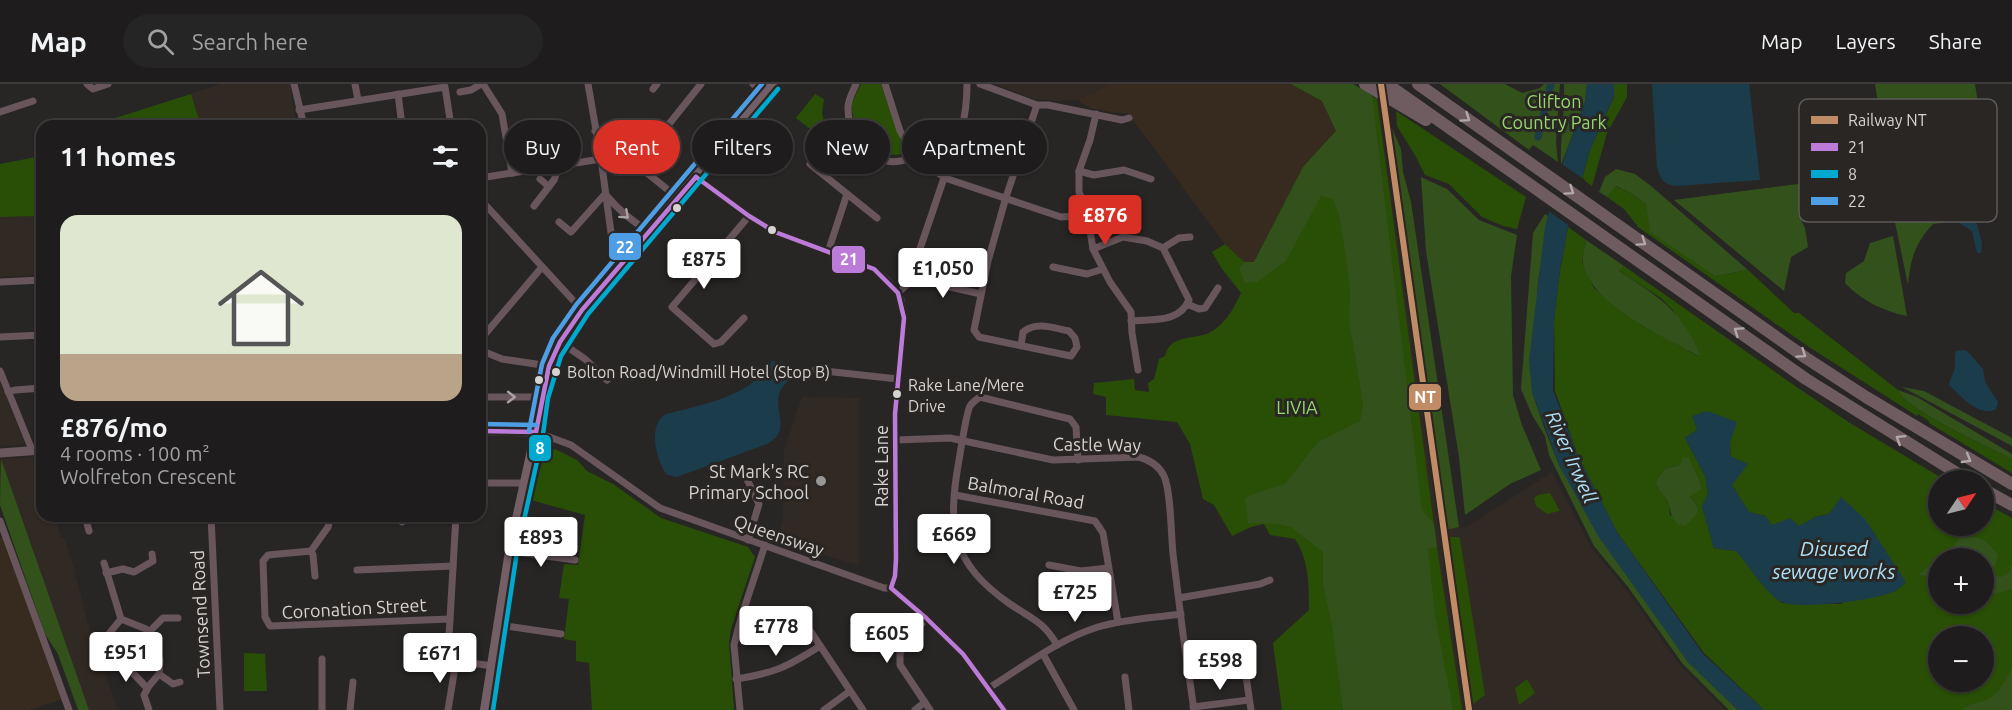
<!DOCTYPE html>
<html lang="en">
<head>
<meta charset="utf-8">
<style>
	:root { --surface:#1e1c1c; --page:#262525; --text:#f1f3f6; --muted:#a1a1a3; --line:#3c3a3b; --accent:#d93025 }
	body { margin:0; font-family:Ubuntu,sans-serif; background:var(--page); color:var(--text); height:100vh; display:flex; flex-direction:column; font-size:22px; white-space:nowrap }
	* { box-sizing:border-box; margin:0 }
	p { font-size:20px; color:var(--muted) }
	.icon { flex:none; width:33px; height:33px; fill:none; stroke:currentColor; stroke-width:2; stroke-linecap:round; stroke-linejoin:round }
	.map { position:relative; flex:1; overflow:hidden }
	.side { position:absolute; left:36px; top:36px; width:450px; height:402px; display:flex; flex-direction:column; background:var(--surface); border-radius:18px; box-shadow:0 2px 4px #0004,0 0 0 2px var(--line) }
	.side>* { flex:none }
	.top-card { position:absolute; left:504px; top:36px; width:570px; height:54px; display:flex; gap:12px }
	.needle { width:39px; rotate:55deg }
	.tools { position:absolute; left:1928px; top:386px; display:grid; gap:12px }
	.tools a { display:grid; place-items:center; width:66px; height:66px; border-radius:50%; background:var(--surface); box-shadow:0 2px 4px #0004,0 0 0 2px var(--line); font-size:30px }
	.price { position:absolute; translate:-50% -51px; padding:0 14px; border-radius:6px; background:#fff; color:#222; font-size:20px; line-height:39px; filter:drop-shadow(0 2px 3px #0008) }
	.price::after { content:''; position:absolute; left:50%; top:36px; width:18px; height:14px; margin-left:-9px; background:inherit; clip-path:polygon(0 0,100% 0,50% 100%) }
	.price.current { background:var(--accent); color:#fff }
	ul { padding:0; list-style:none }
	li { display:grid; align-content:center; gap:12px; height:318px; padding:0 24px }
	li+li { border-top:2px solid var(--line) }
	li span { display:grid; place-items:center; height:186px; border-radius:18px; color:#555 }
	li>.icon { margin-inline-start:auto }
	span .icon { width:108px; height:108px; fill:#fffc; stroke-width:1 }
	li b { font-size:26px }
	h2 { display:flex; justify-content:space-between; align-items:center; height:72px; padding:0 24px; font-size:26px }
	.pill { padding:0 21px; border-radius:27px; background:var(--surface); box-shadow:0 2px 4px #0004,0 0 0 2px var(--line); font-size:21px; line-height:54px }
	.pill.current { background:var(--accent); color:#fff }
	header { display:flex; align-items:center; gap:36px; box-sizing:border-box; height:84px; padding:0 30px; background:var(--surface); border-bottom:2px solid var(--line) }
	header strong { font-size:28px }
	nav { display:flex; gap:33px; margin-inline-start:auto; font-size:21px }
	.search { width:420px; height:54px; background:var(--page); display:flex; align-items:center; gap:15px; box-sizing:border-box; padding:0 21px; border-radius:33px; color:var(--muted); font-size:22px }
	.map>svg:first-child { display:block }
	.commercial { fill:#372a1f }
	.built { fill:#312923 }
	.green { fill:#294e05; fill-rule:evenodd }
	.forest { fill:#32511b }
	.water { fill:#1b3d4b }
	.pier { fill:#282625 }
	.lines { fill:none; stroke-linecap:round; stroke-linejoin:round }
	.canal { stroke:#1b3d4b; stroke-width:7 }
	.minor { stroke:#69565c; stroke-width:7 }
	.secondary { stroke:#6b585e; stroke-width:9 }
	.primary { stroke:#745f66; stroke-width:10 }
	.motorway { stroke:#6f5c61; stroke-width:12 }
	.bus-1-casing { stroke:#292624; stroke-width:9 }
	.bus-2-casing { stroke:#292624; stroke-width:9 }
	.bus-3-casing { stroke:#292624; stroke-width:9 }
	.bus-1 { stroke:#bd7bd9; stroke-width:4.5 }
	.bus-2 { stroke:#00a9ce; stroke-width:4.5 }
	.bus-3 { stroke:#4d9ee5; stroke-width:4.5 }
	.rail-1-casing { stroke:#292624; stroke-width:10 }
	.rail-1 { stroke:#c18c65; stroke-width:6 }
	.oneway { stroke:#b2aaaa }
	.oneway2 { stroke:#aaa2a3 }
	.bus-dot { fill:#d6d4d2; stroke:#292624; stroke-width:2 }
	.poi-dot { fill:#999795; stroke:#292624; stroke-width:2 }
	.labels { text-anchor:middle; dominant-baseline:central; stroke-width:6; stroke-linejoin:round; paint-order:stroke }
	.bus-label { font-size:16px; fill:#d6d4d2; stroke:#292624; text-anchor:start }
	.park-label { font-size:18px; fill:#95d86c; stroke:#292624 }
	.street-label { font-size:18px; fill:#d6d4d2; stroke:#292624 }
	.poi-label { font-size:18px; fill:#d6d4d2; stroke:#292624; text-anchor:end }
	.water-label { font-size:20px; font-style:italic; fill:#ade0f9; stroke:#292624 }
	.key { fill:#292624; stroke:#5d5a58; stroke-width:1.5 }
	.key-label { font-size:16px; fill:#d6d4d2 }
	.line-badge { stroke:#292624; stroke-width:2 }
	.badge-label { font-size:16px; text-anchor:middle; font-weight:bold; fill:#fff }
</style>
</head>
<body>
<header>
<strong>Map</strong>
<div class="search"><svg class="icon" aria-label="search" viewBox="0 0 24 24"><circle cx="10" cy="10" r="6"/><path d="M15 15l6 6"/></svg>Search here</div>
<nav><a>Map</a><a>Layers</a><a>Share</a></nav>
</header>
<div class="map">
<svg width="2012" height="626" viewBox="0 0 2012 626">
	<rect width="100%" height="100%" fill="#282625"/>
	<g class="commercial">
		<path d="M1110,0H1291L1322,17L1336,47L1322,75L1303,83L1254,178L1240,181L1128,29H1116L1090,24L1077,16Z"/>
		<path d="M0,454H3L64,615L29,626H0Z"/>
	</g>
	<g class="built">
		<path d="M221,0H290L294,28L298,42H106V37Z"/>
		<path d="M995,0H1110L1077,16L1058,17L1034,15Z"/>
		<path d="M1372,11L1387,21L1389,37L1401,65L1403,88L1411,118L1459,443L1465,444L1552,388L1591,463L1627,507L1679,580L1725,626H1453L1437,463Z"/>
		<path d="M42,132V191L0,193V133Z"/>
		<path d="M0,298L24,357V361L0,362Z"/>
		<path d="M802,313L859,314V481L777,457L783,436L784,367Z"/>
		<path d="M35,373L42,389V432H55L61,454H64L73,481L88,540L118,626H78L58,570L45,550L0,421V375Z"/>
	</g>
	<g class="green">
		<path d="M861,0H881L898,48L912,70L888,71L869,59L855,42L851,21Z"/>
		<path d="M1291,0H1353L1377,15L1437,463L1462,626H1282L1273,559L1309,526C1309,501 1309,477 1295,455L1270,451L1264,440L1251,443L1232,452L1214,421L1203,415L1190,360L1177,338L1106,331V313L1093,310L1094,299L1134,295L1135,306L1149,308L1148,299L1154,295L1159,275L1165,272C1170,250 1193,256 1209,249C1225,241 1234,224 1241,209L1222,185L1212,168L1225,160L1244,178H1254L1303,83L1336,47L1322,17Z"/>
		<path d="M1614,0H1627V13L1607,49L1592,102L1582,95L1590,66L1614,13Z"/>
		<path d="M191,10L201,42H106V37Z"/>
		<path d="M815,10L824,15L822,29L829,58L828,59L796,34Z"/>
		<path d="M1396,27L1526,113L1517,145L1503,142L1482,133L1449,100L1425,91L1416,73L1397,42Z"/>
		<path d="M42,72V132L0,133V80Z"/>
		<path d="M1615,102L1632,110L1646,120L1648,131L1715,192L1748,186L1794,229H1799L1898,306C1904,325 1991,364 2012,375V389L1929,339V337L1918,330L1917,332L1809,263L1638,143L1624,125L1607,113Z"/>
		<path d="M1568,143L1586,156L1582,178L1594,204L1641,241L1700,273L1673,226L1661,214L1619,187L1624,182L1801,306L1850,339L1945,396H1938V441H1983V418L2012,434V626H1764L1704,569L1617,448L1578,372L1555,307L1554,235L1560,187ZM1736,338L1730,358L1732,401L1749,428L1765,432L1772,442L1799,443L1815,433L1829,430L1842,413V520L1782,519L1736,467L1714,464L1702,422L1708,410L1705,392L1685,354L1697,346ZM1689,375L1701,400L1690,412L1698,424L1691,434L1670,431L1669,422L1664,411L1657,404V396L1666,384L1680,381ZM1938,474H1983V519H1938ZM1938,552H1983V597H1938Z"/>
		<path d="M555,365L577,376L587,387L613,400L661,434L748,463L755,473L731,545L729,558L734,626H592L589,579L576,577V557L564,555L569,515L559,514L564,480L578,481L585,431L531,416L543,376Z"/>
		<path d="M1550,409L1560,427L1547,430L1536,422L1534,414L1538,411Z"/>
		<path d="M1447,453H1459L1460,455L1485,611L1473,620Z"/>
		<path d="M244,569L265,570L267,607H244Z"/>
		<path d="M1527,595L1535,609L1519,621L1515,604Z"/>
	</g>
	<g class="forest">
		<path d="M1291,0H1353L1372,11L1422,426L1434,440L1437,463L1428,465L1435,531L1453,626H1343L1332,542L1323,501V468L1291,443L1278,440L1248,439L1245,414L1258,408L1285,400L1318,358L1360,337L1363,319L1349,237L1350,209L1346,172L1339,131L1333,115L1321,112L1286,177L1257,198L1245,199L1239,185L1244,178H1254L1303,83L1336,47L1322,17Z"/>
		<path d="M1440,0H1505L1522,9L1540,4L1544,0H1560L1556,58L1558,78L1533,61L1529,66Z"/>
		<path d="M1564,0H1587L1585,18L1561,81C1560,54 1565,27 1564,0Z"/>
		<path d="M1875,0H1975L1984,57L1981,64L1971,67L1890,76L1886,69Z"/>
		<path d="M1389,37L1401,65L1403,88L1411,118L1459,443L1446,446Z"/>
		<path d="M1616,85L1635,90L1651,102L1748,186L1715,192L1650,148L1646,120L1632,110L1616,102L1607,113L1599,108L1605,93Z"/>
		<path d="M1421,93L1447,105L1479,136L1517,151L1511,192L1513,311L1522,341L1541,386L1510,400L1465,431L1459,373L1426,167Z"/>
		<path d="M1821,97L1825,106V117L1804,118L1798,130L1805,144L1808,163L1791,173L1784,207L1674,116Z"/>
		<path d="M1944,109L1950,112L1956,137L1933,140C1914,161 1911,174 1908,201L1891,119L1899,126Z"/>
		<path d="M1545,130L1548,132L1538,198L1532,308L1545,346L1560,383L1688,578L1738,626H1729L1682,579L1628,503L1594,462L1549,371L1545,352L1532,331L1521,305L1533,149Z"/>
		<path d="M1893,152L1907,232C1883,227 1862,217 1845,199L1846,189L1864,177L1870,159Z"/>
		<path d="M1586,156L1624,182L1619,187C1660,214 1682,226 1701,273C1665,254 1591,221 1583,179C1582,172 1585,162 1586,156Z"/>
		<path d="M1902,303L1924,307L2012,354V362Z"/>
		<path d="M1898,306L1917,313L2012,370V375C1991,364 1904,325 1898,306Z"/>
		<path d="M1683,373L1689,374L1701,400V406L1690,412L1698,424L1697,430L1685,442L1677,440C1669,430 1671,423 1665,413C1662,409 1654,403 1657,396C1658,393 1663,388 1666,384L1680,381Z"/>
		<path d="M1,375L89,626H78L58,570L45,550L0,421Z"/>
		<path d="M1960,453C1981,452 1985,454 1998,471L1996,479L1991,485L1993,491L2001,493L2009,488L2012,482V505L1983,513V474H1939L1955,461Z"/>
		<path d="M1938,475V493L1918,491Z"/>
		<path d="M2012,584V626H1963L1964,624C1971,619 1980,619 1987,616C1999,610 2006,595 2012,584Z"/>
	</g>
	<g class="water">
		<path d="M1587,0H1614V12L1590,66L1568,143L1560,186L1554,235L1553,306L1578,372L1617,448L1703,570L1764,626H1738L1688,578L1598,452L1560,383L1532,308L1529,277L1545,142L1566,69L1585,18Z"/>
		<path d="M1652,0H1749L1760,96L1675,102C1663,100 1661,95 1657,84Z"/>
		<path d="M1961,75L1981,81L1983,89L1981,105L1989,119L1990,129L1976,137L1982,159L1981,169H1977L1972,147L1956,137L1950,112L1943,109L1899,126L1891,119V90L1898,82L1927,76Z"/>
		<path d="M1966,266L1983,285L1985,298L1998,318L1996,325C1979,334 1961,312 1949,301C1950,295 1952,293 1954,287C1956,281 1954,274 1956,267Z"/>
		<path d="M772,277L783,279C787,282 791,286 790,291C790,298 782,301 780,307C772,327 793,346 767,360L677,393L667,391C656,376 647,341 666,330C694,323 735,315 757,295C763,290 767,283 772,277Z"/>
		<path d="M1707,327L1737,338L1730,358V372L1748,380L1732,401L1749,428L1765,432L1772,441L1790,434L1799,442L1815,433L1829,430L1841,413L1865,435L1906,498C1903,501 1899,505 1895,507C1879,516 1799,526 1782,518C1768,513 1747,479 1736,467L1714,464L1702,422L1708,410L1705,392L1685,354L1697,346L1692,332Z"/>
	</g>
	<path class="pier" d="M1560,79L1585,96L1571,143L1547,126Z"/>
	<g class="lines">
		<path class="canal" d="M1538,53L1551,0"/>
		<g class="minor">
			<path d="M87,0L93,5L108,0"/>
			<path d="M294,0L304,42"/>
			<path d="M355,0L358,16"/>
			<path d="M483,0L502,30L512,89"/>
			<path d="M588,0L601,75L615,178L620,183"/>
			<path d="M753,0L764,9"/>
			<path d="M856,0C853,7 848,16 848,23C847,44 863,67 884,76C894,80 906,76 916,73"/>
			<path d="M885,0L900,47L916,73L945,94L1061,133L1076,132L1087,128"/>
			<path d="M980,0L1037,21H1048L1122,36L1129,34"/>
			<path d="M653,5L657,0"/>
			<path d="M460,8L471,6L481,0"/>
			<path d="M398,10L402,42"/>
			<path d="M299,26L445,3L451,42"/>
			<path d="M0,28L33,17"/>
			<path d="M1096,30L1090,56L1079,87V108L1087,128L1093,165L1110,198L1131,228L1132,249L1138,286"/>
			<path d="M595,47L678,114"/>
			<path d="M666,53L661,50L701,0"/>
			<path d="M636,80L652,60"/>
			<path d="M810,80L877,134"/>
			<path d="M1079,87L1094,91L1124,86L1151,95"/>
			<path d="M696,93L749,132L775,148L874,185L888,197L898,209L901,216L904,234L895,330L896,475L895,492L891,504L926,534L963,570L1004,626"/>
			<path d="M480,94L601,75"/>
			<path d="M540,95L549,103"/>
			<path d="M607,112C619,127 633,138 650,148"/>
			<path d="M480,115L582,226"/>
			<path d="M534,122L554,96L559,82"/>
			<path d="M559,138L571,148L605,110"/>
			<path d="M1163,164L1179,154L1190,153"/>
			<path d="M1093,165L1123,153L1147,157L1163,164L1189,216C1179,239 1154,235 1131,237"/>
			<path d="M828,168L847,110"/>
			<path d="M1053,183L1087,190L1103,185"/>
			<path d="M910,194L981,210"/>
			<path d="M0,198L42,196"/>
			<path d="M898,209L908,200C920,164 932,129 944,94C958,59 967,38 967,0"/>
			<path d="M1187,220L1199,225L1205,224L1218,204"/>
			<path d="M744,234L721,258L714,260L672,223L749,132"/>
			<path d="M0,253L42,251"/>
			<path d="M480,256L542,183"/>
			<path d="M560,258L585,275L607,296"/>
			<path d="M1021,262L1023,248C1036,237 1054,244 1069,247L1075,254L1077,263L1071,272L979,253L974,246L988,177L1006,113L1037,21"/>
			<path d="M480,266L502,275L549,282"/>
			<path d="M815,286L898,295"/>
			<path d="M0,287L32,366"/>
			<path d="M8,308L15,306L42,304"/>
			<path d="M480,313H541"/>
			<path d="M536,348L571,361L660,424L884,504H891"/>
			<path d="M896,356L950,354L1053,376L1139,373C1150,376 1159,382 1164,392C1171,407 1171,451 1173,470C1179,522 1186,574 1194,626"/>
			<path d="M743,387L759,420L748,456"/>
			<path d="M480,399H524"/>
			<path d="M955,411L1095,437L1103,449L1118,538"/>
			<path d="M85,432L89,447"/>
			<path d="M211,432L220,626"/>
			<path d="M401,432L402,438"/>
			<path d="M0,437L69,626"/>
			<path d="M311,467L268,471L263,477L265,533L270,542L450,535"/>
			<path d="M311,467L328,443L331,432"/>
			<path d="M311,467L313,471L315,492"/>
			<path d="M510,467L575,476"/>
			<path d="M104,479L121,535L146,545L152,552L160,576L159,590L149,602L144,611L149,626"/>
			<path d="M1049,481L1081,487L1108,484"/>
			<path d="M357,486L453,482"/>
			<path d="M106,489L123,485L134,488L153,477L152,470"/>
			<path d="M1179,514L1260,500L1270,496"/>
			<path d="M799,530L863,626"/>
			<path d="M926,534L900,569V581L930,626"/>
			<path d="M500,541L561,550"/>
			<path d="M149,548L163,534H178"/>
			<path d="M108,551L121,535"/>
			<path d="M449,552L456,432"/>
			<path d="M1057,561C1043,537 1032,535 1010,520C951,479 947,443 959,376C961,365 966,330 970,322C972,319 977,315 980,313L1070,335L1076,343L1078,376"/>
			<path d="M1043,570L1074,626"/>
			<path d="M1243,572L1251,626"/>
			<path d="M322,575V626"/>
			<path d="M126,578L131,587L147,604"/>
			<path d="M159,590L173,600L180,598"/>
			<path d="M1125,593L1129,626"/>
			<path d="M736,595C775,589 787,583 820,562"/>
			<path d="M989,604C1024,582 1059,555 1098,543C1125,535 1153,534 1181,530"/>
			<path d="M1193,623L1249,616"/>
			<path d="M350,626L353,598"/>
			<path d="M448,626L456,577L493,582"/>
			<path d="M740,626L734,561L741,534L765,461"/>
			<path d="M824,626L850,607"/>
			<path d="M915,626L925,618"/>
		</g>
		<g class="secondary">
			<path d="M480,347L536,348"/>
			<path d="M0,369L42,366"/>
		</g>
		<path class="primary" d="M485,626L510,467L536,348L541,313L549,282L554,269L582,226L772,0"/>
		<g class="motorway">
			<path d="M1365,0L1426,36"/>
			<path d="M1387,0L1806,295L1968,396"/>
			<path d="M1418,0L1806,274L1866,313L2012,400"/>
			<path d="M1983,405L2012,421"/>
		</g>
		<g class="bus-1-casing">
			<g id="bus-1">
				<path d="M696,93L749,132L775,148L874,185L898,209L904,234L895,330L896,475L895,492L891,504L926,534L963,570L1004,626"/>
				<path d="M480,347L536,348"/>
				<path d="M536,348L549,282L560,258L582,226L696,93"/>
			</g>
		</g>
		<g class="bus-2-casing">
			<path id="bus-2" d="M493,626L517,468L543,350L548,314L561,272L588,230L778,5"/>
		</g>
		<g class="bus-3-casing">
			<g id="bus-3">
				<path d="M480,340L536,341"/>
				<path d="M529,347L542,280L553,254L576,221L762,0"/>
			</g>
		</g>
		<use href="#bus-1" class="bus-1"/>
		<use href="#bus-2" class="bus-2"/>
		<use href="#bus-3" class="bus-3"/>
		<g class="rail-1-casing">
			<path id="rail-1" d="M1381,0L1469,626"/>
		</g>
		<use href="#rail-1" class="rail-1"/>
	</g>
	<defs><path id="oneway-chevron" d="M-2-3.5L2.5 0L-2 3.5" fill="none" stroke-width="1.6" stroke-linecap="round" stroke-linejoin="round" transform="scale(1.5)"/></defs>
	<g class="oneway">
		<use href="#oneway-chevron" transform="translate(1466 34) rotate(35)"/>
		<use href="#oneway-chevron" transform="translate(1570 107) rotate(35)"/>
		<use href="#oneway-chevron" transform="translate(1642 158) rotate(35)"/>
		<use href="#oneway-chevron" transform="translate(1738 247) rotate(-145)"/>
		<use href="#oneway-chevron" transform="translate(1802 270) rotate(34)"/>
		<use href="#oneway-chevron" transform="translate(1900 355) rotate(-148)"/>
		<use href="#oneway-chevron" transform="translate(1967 375) rotate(30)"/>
	</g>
	<g class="oneway2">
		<use href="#oneway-chevron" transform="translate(625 131) rotate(42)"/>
		<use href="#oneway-chevron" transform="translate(511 313)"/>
	</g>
	<g class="bus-dot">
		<circle cx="677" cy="124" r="5"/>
		<circle cx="772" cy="146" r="5"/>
		<circle cx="556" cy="288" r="5"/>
		<circle cx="539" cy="296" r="5"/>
		<circle cx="897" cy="310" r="5"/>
	</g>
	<circle class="poi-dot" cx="821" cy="397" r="6"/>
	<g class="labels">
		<g class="bus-label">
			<text x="567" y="288">Bolton Road/Windmill Hotel (Stop B)</text>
			<text x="908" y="301">Rake Lane/Mere<tspan x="908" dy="21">Drive</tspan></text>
		</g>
		<g class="park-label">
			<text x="1554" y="17">Clifton<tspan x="1554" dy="21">Country Park</tspan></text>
			<text x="1297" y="323">LIVIA</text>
		</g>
		<g class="street-label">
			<text transform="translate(1097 360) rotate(1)">Castle Way</text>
			<text transform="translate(881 382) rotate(-90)">Rake Lane</text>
			<text transform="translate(1026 408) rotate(10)">Balmoral Road</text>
			<text transform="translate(779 451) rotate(19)">Queensway</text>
			<text transform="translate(354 524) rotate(-3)">Coronation Street</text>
			<text transform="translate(200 530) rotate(-93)">Townsend Road</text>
		</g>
		<g class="poi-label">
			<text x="809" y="387">St Mark's RC<tspan x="809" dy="21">Primary School</tspan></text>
		</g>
		<g class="water-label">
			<text transform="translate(1572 373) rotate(66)">River Irwell</text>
			<text x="1834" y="464">Disused<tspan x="1834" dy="23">sewage works</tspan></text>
		</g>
	</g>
	<rect x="1799" y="15" width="198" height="123" rx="9" class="key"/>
	<rect x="1811" y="32" width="27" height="8" fill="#c18c65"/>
	<rect x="1811" y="59" width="27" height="8" fill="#bd7bd9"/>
	<rect x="1811" y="86" width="27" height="8" fill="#00a9ce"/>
	<rect x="1811" y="113" width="27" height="8" fill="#4d9ee5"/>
	<g class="key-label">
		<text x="1848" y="42">Railway NT</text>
		<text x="1848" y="69">21</text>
		<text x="1848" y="96">8</text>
		<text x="1848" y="123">22</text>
	</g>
	<g class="line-badge">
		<rect x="608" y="148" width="34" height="29" rx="6" fill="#4d9ee5"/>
		<rect x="831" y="161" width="35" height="29" rx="6" fill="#bd7bd9"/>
		<rect x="1408" y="299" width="34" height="28" rx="6" fill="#c18c65"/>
		<rect x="528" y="350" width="24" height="28" rx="6" fill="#00a9ce"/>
	</g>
	<g class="badge-label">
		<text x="625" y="169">22</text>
		<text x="849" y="181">21</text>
		<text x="1425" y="319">NT</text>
		<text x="540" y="370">8</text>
	</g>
</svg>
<div class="tools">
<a><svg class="needle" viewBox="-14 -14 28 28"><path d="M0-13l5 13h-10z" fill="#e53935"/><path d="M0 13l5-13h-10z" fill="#a1a1a3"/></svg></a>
<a>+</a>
<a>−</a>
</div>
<b class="price current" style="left:1105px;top:162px">£876</b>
<b class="price" style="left:704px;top:206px">£875</b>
<b class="price" style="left:943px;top:215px">£1,050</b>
<b class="price" style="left:954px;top:481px">£669</b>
<b class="price" style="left:541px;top:484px">£893</b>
<b class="price" style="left:1075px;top:539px">£725</b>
<b class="price" style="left:776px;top:573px">£778</b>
<b class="price" style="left:887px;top:580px">£605</b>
<b class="price" style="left:126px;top:599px">£951</b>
<b class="price" style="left:440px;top:600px">£671</b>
<b class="price" style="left:1220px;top:607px">£598</b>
<div class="top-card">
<a class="pill">Buy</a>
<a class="pill current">Rent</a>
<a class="pill">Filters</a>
<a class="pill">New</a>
<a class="pill">Apartment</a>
</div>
<section class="side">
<h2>11 homes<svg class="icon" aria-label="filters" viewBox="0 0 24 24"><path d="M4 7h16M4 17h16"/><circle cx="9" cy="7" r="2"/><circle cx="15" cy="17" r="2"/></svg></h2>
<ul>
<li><span style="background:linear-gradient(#dfe7d0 75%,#b9a48a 0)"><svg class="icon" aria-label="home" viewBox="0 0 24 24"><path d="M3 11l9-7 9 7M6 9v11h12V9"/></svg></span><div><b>£876/mo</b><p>4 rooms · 100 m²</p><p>Wolfreton Crescent</p></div></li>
</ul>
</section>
</div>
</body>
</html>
